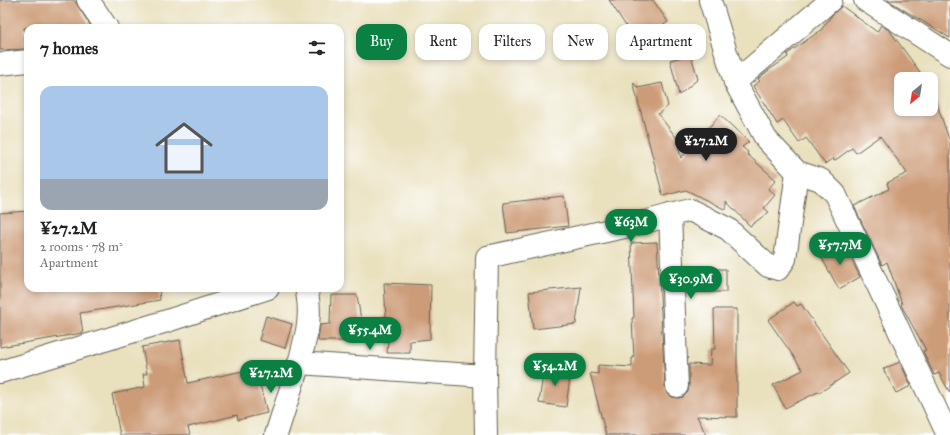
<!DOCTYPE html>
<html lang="en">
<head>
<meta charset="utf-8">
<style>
	:root { --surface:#fff; --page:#f2f2f2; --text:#222; --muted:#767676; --accent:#0b8043 }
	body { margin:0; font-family:"IM FELL Great Primer",serif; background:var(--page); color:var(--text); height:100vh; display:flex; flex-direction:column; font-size:15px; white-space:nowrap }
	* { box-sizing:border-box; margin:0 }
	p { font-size:13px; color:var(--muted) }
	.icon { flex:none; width:22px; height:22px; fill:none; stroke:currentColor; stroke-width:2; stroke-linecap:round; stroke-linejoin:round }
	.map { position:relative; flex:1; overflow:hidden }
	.panel { position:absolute; left:24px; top:24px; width:320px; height:268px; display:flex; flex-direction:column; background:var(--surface); border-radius:12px; box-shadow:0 2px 6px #0003 }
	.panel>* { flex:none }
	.banner { position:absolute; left:356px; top:24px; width:380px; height:36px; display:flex; gap:8px }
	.needle { width:26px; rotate:210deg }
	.buttons { position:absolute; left:894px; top:72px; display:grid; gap:8px }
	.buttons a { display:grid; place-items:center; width:44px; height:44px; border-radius:8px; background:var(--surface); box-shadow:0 2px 6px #0003; font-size:20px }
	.price { position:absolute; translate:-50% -34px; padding:0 9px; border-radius:14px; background:var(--accent); color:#fff; font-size:13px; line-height:26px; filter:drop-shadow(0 1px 2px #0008) }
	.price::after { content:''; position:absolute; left:50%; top:24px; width:12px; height:9px; margin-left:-6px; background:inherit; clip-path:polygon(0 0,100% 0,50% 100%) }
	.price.active { background:#222; color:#fff }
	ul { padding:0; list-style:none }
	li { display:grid; align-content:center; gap:8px; height:212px; padding:0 16px }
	li span { display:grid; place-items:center; height:124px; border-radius:12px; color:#555 }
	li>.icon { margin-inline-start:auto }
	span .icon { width:72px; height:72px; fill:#fffc; stroke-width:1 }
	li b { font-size:17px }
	h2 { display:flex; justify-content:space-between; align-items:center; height:48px; padding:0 16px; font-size:17px }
	.chip { padding:0 14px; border-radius:12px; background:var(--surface); box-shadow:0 2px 6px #0003; font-size:14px; line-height:36px }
	.chip.active { background:var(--accent); color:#fff }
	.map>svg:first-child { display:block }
	.building { fill:#cc9b77 }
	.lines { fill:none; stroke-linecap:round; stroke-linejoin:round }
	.minor-casing { stroke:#646154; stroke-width:24 }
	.minor { stroke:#fff; stroke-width:22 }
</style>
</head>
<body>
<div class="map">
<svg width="950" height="435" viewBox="0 0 950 435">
	<rect width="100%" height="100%" fill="#fff"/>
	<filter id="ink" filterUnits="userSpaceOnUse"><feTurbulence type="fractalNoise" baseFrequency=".025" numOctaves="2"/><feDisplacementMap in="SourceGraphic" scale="8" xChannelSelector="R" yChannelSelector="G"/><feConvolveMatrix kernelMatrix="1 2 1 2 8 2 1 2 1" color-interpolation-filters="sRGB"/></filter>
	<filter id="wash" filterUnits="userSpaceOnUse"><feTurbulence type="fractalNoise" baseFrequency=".012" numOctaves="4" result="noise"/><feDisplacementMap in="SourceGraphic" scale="16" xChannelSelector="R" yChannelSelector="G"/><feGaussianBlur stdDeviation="0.9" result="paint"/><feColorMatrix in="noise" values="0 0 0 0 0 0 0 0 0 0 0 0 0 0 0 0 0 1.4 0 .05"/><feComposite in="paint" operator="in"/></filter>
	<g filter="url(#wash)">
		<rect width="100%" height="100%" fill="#e9e0bd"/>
		<g id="blocks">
			<g class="building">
				<path d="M0,0H74L92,28H24L25,49L0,50Z"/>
				<path d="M609,0H653L668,22L637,43Z"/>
				<path d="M888,0H950V38L904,10Z"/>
				<path d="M842,6L877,32L881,25L890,31L925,79H901V109H931V87L950,142V393L939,373L934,375L923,351L926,350L901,305L902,304L887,262L882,265L854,206L889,189L887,183L907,173L880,136L856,153L852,148L834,161L833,158L825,164L806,138L799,143L783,120L777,124L753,86L760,81L758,79L769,70L788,57L787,54L790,52L821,30L832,15Z"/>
				<path d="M691,55L698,79L679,95L670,60Z"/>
				<path d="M633,82L638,88L662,83L668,106L658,114L676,137L681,158L720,115L749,142L742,147L748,152L747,154L776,180L768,189L775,195L764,208L769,212L750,226L726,201V210L686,190L663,196Z"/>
				<path d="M564,196L568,226L507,233L503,203Z"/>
				<path d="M28,211V288H159L160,300L80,313L83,333L0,347V213Z"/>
				<path d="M657,242L665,387L666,392L672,397L678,398L683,397L688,392L689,386V364L710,365L711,349H715L714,309H737V417L697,416L706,435H606L590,373L598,374V365L632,367V358H634L632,318H634L631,243Z"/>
				<path d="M843,243L860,277L839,289L820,255Z"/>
				<path d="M685,269H726V292H686Z"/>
				<path d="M384,283L431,285L430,339L410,341V353H387L388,341H318L320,325L330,324L331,295H357L361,320L386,317Z"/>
				<path d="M581,287L576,324L533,329L529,292Z"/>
				<path d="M794,302L797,306L801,304L849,373L819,393L818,392L785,408L773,385L803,370L768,320Z"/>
				<path d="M266,316L292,324L285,348L259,340Z"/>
				<path d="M180,340L188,383L256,368L267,413L238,420L237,415L188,427L190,435H120L112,394L145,387L143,374H147L142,347Z"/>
				<path d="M900,362L911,386L896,393L883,369Z"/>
				<path d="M544,367L571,370L566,407L539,403Z"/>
			</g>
		</g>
	</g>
	<g filter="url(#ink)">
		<use href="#blocks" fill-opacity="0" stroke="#646154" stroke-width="1"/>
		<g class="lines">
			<g class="minor-casing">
				<g id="minor">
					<path d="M88,0L107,28"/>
					<path d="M710,0L735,82L766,139L797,172L821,180L835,194L948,435"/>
					<path d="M865,0L950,55"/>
					<path d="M0,64L28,61"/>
					<path d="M735,82L831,0"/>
					<path d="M670,215L677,386"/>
					<path d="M306,288C313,317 306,336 299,363L485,376"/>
					<path d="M0,372L167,321L268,288"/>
					<path d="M276,435L299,363"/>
					<path d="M486,435L485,376L487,257L629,226L690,210L728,229L768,266L778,269L785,259L797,172"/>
				</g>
			</g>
			<use href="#minor" class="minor"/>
		</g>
	</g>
</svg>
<div class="buttons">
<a><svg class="needle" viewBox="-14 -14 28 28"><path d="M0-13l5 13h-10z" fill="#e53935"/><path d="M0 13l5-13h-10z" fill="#767676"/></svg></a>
</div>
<b class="price active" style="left:706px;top:162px">¥27.2M</b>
<b class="price" style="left:631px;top:243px">¥63M</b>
<b class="price" style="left:840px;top:266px">¥57.7M</b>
<b class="price" style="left:691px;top:300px">¥30.9M</b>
<b class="price" style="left:370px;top:351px">¥55.4M</b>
<b class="price" style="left:555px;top:387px">¥54.2M</b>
<b class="price" style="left:271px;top:394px">¥27.2M</b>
<div class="banner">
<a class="chip active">Buy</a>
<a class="chip">Rent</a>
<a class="chip">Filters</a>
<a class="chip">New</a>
<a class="chip">Apartment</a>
</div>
<section class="panel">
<h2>7 homes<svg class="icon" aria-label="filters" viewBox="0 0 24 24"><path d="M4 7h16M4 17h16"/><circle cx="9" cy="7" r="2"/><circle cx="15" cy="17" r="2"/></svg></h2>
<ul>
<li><span style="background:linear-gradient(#a9c7e8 75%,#9aa5b1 0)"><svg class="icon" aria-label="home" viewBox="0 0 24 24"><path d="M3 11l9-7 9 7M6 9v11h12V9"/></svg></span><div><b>¥27.2M</b><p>2 rooms · 78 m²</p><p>Apartment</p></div></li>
</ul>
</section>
</div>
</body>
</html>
